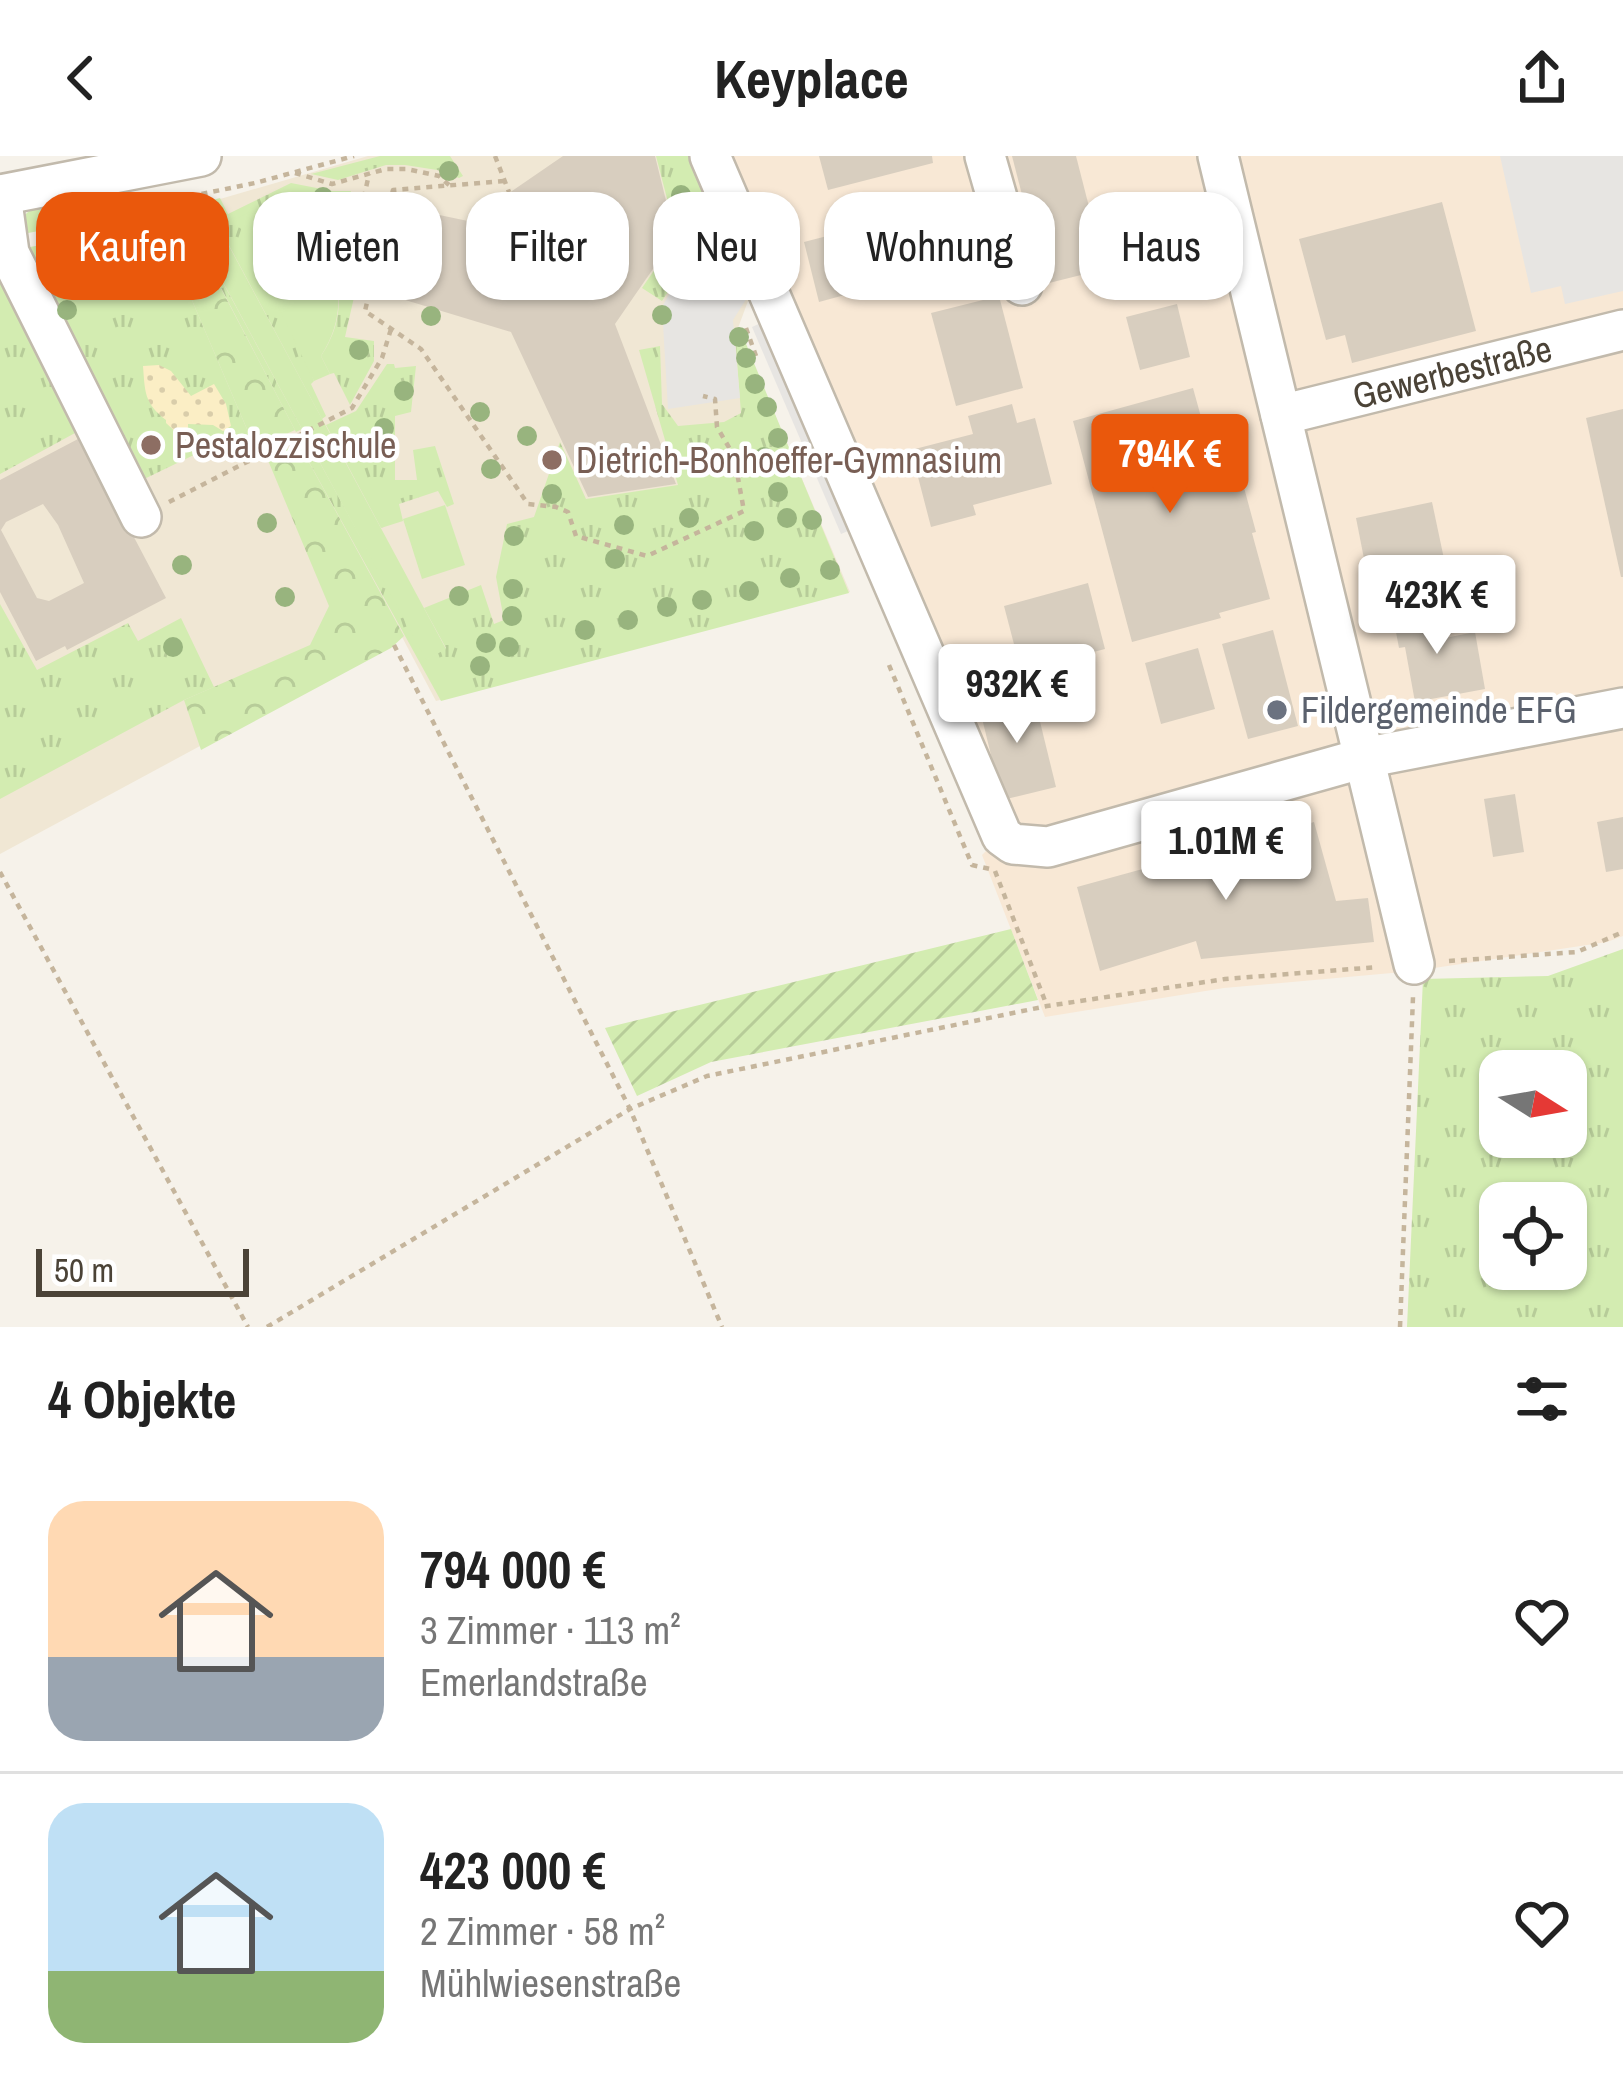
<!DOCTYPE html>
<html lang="de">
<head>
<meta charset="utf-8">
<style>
	:root { --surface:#fff; --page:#f2f2f2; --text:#222; --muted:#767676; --line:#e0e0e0; --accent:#ea580c }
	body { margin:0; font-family:"Archivo Narrow",sans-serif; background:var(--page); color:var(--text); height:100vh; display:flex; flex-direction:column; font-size:45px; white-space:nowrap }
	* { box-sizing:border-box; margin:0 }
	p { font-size:39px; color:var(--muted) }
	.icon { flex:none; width:66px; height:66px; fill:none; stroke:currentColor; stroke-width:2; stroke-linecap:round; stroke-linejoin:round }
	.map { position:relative; height:1171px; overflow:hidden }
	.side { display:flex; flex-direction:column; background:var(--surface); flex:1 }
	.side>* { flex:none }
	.banner { position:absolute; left:36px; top:36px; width:1551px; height:108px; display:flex; gap:24px }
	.needle { width:78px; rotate:101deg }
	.buttons { position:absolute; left:1479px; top:894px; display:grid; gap:24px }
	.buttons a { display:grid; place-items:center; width:108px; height:108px; border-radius:24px; background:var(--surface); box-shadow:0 3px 9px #0004; font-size:60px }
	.scale { position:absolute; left:36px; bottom:30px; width:213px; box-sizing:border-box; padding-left:12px; border:6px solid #4b4337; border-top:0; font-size:33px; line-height:42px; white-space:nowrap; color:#4b4337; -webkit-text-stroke:9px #fff; paint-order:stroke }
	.price { position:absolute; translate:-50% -102px; padding:0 27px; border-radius:12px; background:#fff; color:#222; font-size:39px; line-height:78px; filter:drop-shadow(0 3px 6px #0008) }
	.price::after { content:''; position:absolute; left:50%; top:72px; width:36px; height:27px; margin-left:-18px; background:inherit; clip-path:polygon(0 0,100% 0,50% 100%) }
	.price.active { background:var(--accent); color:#fff }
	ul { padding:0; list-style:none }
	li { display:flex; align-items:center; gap:36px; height:300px; padding:0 48px }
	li+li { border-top:3px solid var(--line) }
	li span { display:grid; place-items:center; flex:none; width:336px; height:240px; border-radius:36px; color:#555 }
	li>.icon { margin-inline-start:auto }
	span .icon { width:144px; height:144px; fill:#fffc; stroke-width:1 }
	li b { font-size:51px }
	h2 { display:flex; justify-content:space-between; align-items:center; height:144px; padding:0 48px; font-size:51px }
	.chip { padding:0 42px; border-radius:36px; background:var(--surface); box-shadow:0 3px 9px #0004; font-size:42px; line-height:108px }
	.chip.active { background:var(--accent); color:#fff }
	header { display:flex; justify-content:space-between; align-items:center; height:156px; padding:0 48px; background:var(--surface); font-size:54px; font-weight:800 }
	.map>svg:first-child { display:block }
	.commercial { fill:#f8e8d5 }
	.education { fill:#f0e7d4 }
	.grass { fill:url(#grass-tufts); fill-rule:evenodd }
	.forest { fill:url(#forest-crowns) }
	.sand { fill:url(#sand-dots) }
	.garden { fill:url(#garden-furrows) }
	.pitch { fill:#d3ecb1 }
	.parking { fill:#e7e5e2 }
	.building { fill:#d8cebf; fill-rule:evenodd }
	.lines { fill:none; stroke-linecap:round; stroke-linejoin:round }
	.minor-casing { stroke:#c2baac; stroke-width:44 }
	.path { stroke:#c5b59c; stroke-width:4.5; stroke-dasharray:6 6; stroke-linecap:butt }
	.minor { stroke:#fff; stroke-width:39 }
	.tree { fill:#98b47e }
	.education-dot { fill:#8d6e63; stroke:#fff; stroke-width:4.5 }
	.worship-dot { fill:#6b7280; stroke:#fff; stroke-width:4.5 }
	.labels { text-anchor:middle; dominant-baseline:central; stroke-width:9; stroke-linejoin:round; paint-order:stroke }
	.street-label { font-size:36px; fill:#4b4337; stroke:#fff }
	.education-label { font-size:36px; fill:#785e54; stroke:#fff; text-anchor:start }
	.worship-label { font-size:36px; fill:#5b616d; stroke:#fff; text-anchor:start }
</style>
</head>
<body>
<header><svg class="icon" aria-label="back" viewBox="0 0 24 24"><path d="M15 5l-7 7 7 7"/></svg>Keyplace<svg class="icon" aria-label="share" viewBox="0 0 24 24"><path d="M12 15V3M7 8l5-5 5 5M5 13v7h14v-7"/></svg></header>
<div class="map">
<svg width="1623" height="1171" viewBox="0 0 1623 1171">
	<defs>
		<pattern id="grass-tufts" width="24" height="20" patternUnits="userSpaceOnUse" patternTransform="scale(3)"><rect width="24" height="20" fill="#d3ecb1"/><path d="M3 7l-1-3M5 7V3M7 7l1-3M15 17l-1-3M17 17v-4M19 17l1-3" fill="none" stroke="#b7cc99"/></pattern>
		<pattern id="forest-crowns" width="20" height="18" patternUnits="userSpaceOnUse" patternTransform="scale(3)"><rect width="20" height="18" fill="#d3ecb1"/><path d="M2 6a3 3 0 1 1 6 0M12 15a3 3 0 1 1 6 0" fill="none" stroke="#b7cc99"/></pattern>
		<pattern id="sand-dots" width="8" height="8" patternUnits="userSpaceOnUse" patternTransform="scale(3)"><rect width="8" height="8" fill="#fbeec5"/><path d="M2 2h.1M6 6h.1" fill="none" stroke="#d9cdaa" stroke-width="1.8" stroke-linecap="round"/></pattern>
		<pattern id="garden-furrows" width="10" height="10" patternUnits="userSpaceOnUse" patternTransform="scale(3)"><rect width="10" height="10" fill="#d3ecb1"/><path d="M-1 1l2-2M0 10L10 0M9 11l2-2" fill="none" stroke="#b7cc99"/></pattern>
	</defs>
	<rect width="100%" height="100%" fill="#f6f2ea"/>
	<path class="commercial" d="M710,0H1623V780L1607,786L1414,815L1224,832L1045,861L982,699L1001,680Z"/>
	<path class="education" d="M368,0H686L751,137L738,172L850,436L436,545L402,481L0,698V97L149,70L179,55Z"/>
	<g class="grass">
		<path d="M380,0H450L463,20L459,22L437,14L405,9H386L338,24L311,18Z"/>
		<path d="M656,0H688L717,60L662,145L642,132L677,81Z"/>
		<path d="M291,27L332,35H351L331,115L321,97L279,71L258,70L314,225L311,228L326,260L322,263L209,52L188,62L302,273L296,276L180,53L220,42L228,58Z"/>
		<path d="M171,39L143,55L23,78L20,63L44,42H141Z"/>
		<path d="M165,58L193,120L191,142L255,292L241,300L229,282L138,326L25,92L149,68Z"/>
		<path d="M335,124L357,128L345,181L374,185V205L350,249L334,217L330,218L321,200C336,178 344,149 335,124Z"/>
		<path d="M0,125L75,277L0,318Z"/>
		<path d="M742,178L849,437L441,545L299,288L307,283L427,503L446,492L424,452L481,429L494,468L504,464L496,421L507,368L534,361L560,286L586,343L678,329L639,194L660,190L662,248L678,270L724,266L741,257L735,180Z"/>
		<path d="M387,208H394L395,212L416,210L411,256L395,260V324H417L413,294L435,290L454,348L447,351L438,335L399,348L403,365L381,372L326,269L356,255Z"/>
		<path d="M0,448L37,514L128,467L138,485L181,462L214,531L184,544L0,643Z"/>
		<path d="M1623,793V1171H1407L1423,823L1548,820ZM1500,915H1566V981H1500ZM1500,1047H1566V1113H1500Z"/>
	</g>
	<g class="forest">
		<path d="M180,54L295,274L255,292L191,142L193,120L165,58Z"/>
		<path d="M299,288L404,480L391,492L201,594L184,544L310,489L329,450L267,302Z"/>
	</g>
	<path class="sand" d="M159,209L171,215L191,240L214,228L226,248L231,270L223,275L213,269L188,268V277L179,279L166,267V264C144,247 145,236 143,210Z"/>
	<path class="garden" d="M1011,773L1038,844L711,906L637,940L605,872Z"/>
	<g class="pitch">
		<path d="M208,51L446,493L426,504L188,61Z"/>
		<path d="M251,55L258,70C330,75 360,140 321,200L330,218L314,225L236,63Z"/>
		<path d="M445,349L465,409L422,423L403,363Z"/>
	</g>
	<g class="parking">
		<path d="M1500,0H1623V135L1565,148L1561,130L1531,137Z"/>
		<path d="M694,94L750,137L733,164L740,242L668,253L662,151Z"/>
		<path d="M767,164L857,371L841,378L752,171Z"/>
	</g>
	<g class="building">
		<path d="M563,0H655L675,81L615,168L676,328L588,341L511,176L392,140L401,51L468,65ZM567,61L598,82L574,117L546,78Z"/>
		<path d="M819,0H932L933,7L828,34Z"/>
		<path d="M1012,0H1076L1105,113L1045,128Z"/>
		<path d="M956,42L974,116L912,131L895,57Z"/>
		<path d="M1442,46L1476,175L1352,207L1345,179L1326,184L1299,83Z"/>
		<path d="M858,72L874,131L819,146L804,86Z"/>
		<path d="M999,140L1023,232L956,250L931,157Z"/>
		<path d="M1177,148L1190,201L1140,214L1126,161Z"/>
		<path d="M1193,232L1217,319L1239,313L1256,376L1252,377L1270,443L1219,457L1221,462L1132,486L1073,265Z"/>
		<path d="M1012,248L1017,267L1035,262L1052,328L973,349L976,359L931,371L911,294L973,278L968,260Z"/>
		<path d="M1623,253V421H1621L1586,262Z"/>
		<path d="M78,283L94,313L97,311L166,442L67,494L65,490L36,505L0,436V324ZM43,348L58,369L84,427L49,445L37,442L1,374L6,366Z"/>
		<path d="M1432,346L1447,417L1370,433L1356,362Z"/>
		<path d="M1088,427L1105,493L1021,515L1004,450Z"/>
		<path d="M1427,447L1435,484L1475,476L1485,533L1415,546L1405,491L1399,492L1392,455Z"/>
		<path d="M1273,474L1298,570L1248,583L1222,488Z"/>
		<path d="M1198,492L1215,553L1161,568L1145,507Z"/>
		<path d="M1033,537L1056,631L1002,644L979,550Z"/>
		<path d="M1515,638L1524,696L1493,701L1484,643Z"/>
		<path d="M1623,661V713L1606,716L1597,666Z"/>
		<path d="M1314,666L1336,745L1368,742L1374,786L1201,803L1196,785L1100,815L1077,731Z"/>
	</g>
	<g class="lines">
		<g class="minor-casing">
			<g id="minor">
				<path d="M710,0L1002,680L1013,688L1048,691L1364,602L1623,552"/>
				<path d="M985,0L1022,129"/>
				<path d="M1218,0L1414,808"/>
				<path d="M0,39L201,0"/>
				<path d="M1,39L9,97L141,361"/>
				<path d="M1281,259L1623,174"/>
			</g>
		</g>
		<g class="path">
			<path d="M495,0L509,36"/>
			<path d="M295,17L332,28L386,13H407L439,20L449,29"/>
			<path d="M504,25L393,34L365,155L421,193L528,348L556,351L568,356L576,380L647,400L744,355L734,300L717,271L715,243L703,240"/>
			<path d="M41,82L154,59L182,42L255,27L354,0"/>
			<path d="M346,124L369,18"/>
			<path d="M746,172L756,200"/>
			<path d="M169,346L352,252L382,202L391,173"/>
			<path d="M394,489L630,953L722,1171"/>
			<path d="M889,509L972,709L990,713"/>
			<path d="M995,715L1047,850"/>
			<path d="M0,716L248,1171"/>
			<path d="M1449,805L1577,796L1623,776"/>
			<path d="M267,1171L630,953L707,920L1047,850L1225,823L1378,811"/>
			<path d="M1400,1171L1413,841"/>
		</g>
		<use href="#minor" class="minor"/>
	</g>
	<g class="tree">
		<circle cx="449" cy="15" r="10"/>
		<circle cx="681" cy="39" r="10"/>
		<circle cx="323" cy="41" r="10"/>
		<circle cx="80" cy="60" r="10"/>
		<circle cx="48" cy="63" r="10"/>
		<circle cx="694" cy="74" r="10"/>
		<circle cx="137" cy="86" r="10"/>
		<circle cx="96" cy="96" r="10"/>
		<circle cx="54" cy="118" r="10"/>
		<circle cx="670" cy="120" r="10"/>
		<circle cx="112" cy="134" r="10"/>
		<circle cx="67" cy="154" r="10"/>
		<circle cx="662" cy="159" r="10"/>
		<circle cx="431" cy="160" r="10"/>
		<circle cx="739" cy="181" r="10"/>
		<circle cx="359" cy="194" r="10"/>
		<circle cx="746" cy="202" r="10"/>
		<circle cx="755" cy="228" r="10"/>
		<circle cx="404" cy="235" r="10"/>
		<circle cx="767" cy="251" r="10"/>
		<circle cx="480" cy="256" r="10"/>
		<circle cx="384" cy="272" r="10"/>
		<circle cx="527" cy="280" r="10"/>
		<circle cx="778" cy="282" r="10"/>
		<circle cx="764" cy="301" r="10"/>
		<circle cx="789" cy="307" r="10"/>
		<circle cx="491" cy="313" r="10"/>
		<circle cx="778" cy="336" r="10"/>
		<circle cx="552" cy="338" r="10"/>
		<circle cx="689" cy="362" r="10"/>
		<circle cx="787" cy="362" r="10"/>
		<circle cx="812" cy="364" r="10"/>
		<circle cx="267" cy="367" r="10"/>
		<circle cx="624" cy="369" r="10"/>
		<circle cx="754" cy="375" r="10"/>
		<circle cx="514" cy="380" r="10"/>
		<circle cx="615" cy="403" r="10"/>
		<circle cx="182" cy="409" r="10"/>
		<circle cx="830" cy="414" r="10"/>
		<circle cx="790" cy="422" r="10"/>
		<circle cx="513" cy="433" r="10"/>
		<circle cx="749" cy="435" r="10"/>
		<circle cx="459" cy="440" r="10"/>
		<circle cx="285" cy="441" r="10"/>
		<circle cx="702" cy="444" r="10"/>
		<circle cx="667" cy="451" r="10"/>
		<circle cx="512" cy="460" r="10"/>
		<circle cx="628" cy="464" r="10"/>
		<circle cx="585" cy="474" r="10"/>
		<circle cx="486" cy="487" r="10"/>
		<circle cx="173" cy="491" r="10"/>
		<circle cx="509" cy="491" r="10"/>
		<circle cx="480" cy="510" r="10"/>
	</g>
	<g class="education-dot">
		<circle cx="151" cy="289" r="12"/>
		<circle cx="552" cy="304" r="12"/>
	</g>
	<circle class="worship-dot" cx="1277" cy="554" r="12"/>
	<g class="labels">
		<g class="street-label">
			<text transform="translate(1452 216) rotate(-14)">Gewerbestraße</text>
		</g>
		<g class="education-label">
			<text x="175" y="289">Pestalozzischule</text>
			<text x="576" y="304">Dietrich-Bonhoeffer-Gymnasium</text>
		</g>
		<g class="worship-label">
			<text x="1301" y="554">Fildergemeinde EFG</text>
		</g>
	</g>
</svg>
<div class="buttons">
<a><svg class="needle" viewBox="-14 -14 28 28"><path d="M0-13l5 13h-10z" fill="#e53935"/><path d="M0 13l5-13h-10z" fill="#767676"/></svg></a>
<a><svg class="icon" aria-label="locate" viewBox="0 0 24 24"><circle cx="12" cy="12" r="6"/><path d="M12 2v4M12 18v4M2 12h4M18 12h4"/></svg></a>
</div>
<div class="scale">50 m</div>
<b class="price active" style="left:1170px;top:360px">794K €</b>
<b class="price" style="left:1437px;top:501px">423K €</b>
<b class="price" style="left:1017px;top:590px">932K €</b>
<b class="price" style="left:1226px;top:747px">1.01M €</b>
<div class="banner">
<a class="chip active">Kaufen</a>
<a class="chip">Mieten</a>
<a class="chip">Filter</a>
<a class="chip">Neu</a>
<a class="chip">Wohnung</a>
<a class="chip">Haus</a>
</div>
</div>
<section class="side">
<h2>4 Objekte<svg class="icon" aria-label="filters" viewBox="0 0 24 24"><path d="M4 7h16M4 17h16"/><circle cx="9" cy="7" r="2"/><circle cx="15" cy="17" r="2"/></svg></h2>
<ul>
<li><span style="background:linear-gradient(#ffd9b3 65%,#9aa5b1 0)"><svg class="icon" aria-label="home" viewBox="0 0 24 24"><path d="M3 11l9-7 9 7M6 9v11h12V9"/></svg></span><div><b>794 000 €</b><p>3 Zimmer · 113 m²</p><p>Emerlandstraße</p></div><svg class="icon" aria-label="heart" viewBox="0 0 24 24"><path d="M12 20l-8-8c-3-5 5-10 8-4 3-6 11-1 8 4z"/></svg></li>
<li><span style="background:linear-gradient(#bfe0f5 70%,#8fb573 0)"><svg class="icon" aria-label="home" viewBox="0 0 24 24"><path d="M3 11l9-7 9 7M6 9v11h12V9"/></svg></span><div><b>423 000 €</b><p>2 Zimmer · 58 m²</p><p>Mühlwiesenstraße</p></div><svg class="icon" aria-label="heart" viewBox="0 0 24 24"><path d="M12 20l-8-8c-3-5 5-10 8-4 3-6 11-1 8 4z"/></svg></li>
</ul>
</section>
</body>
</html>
